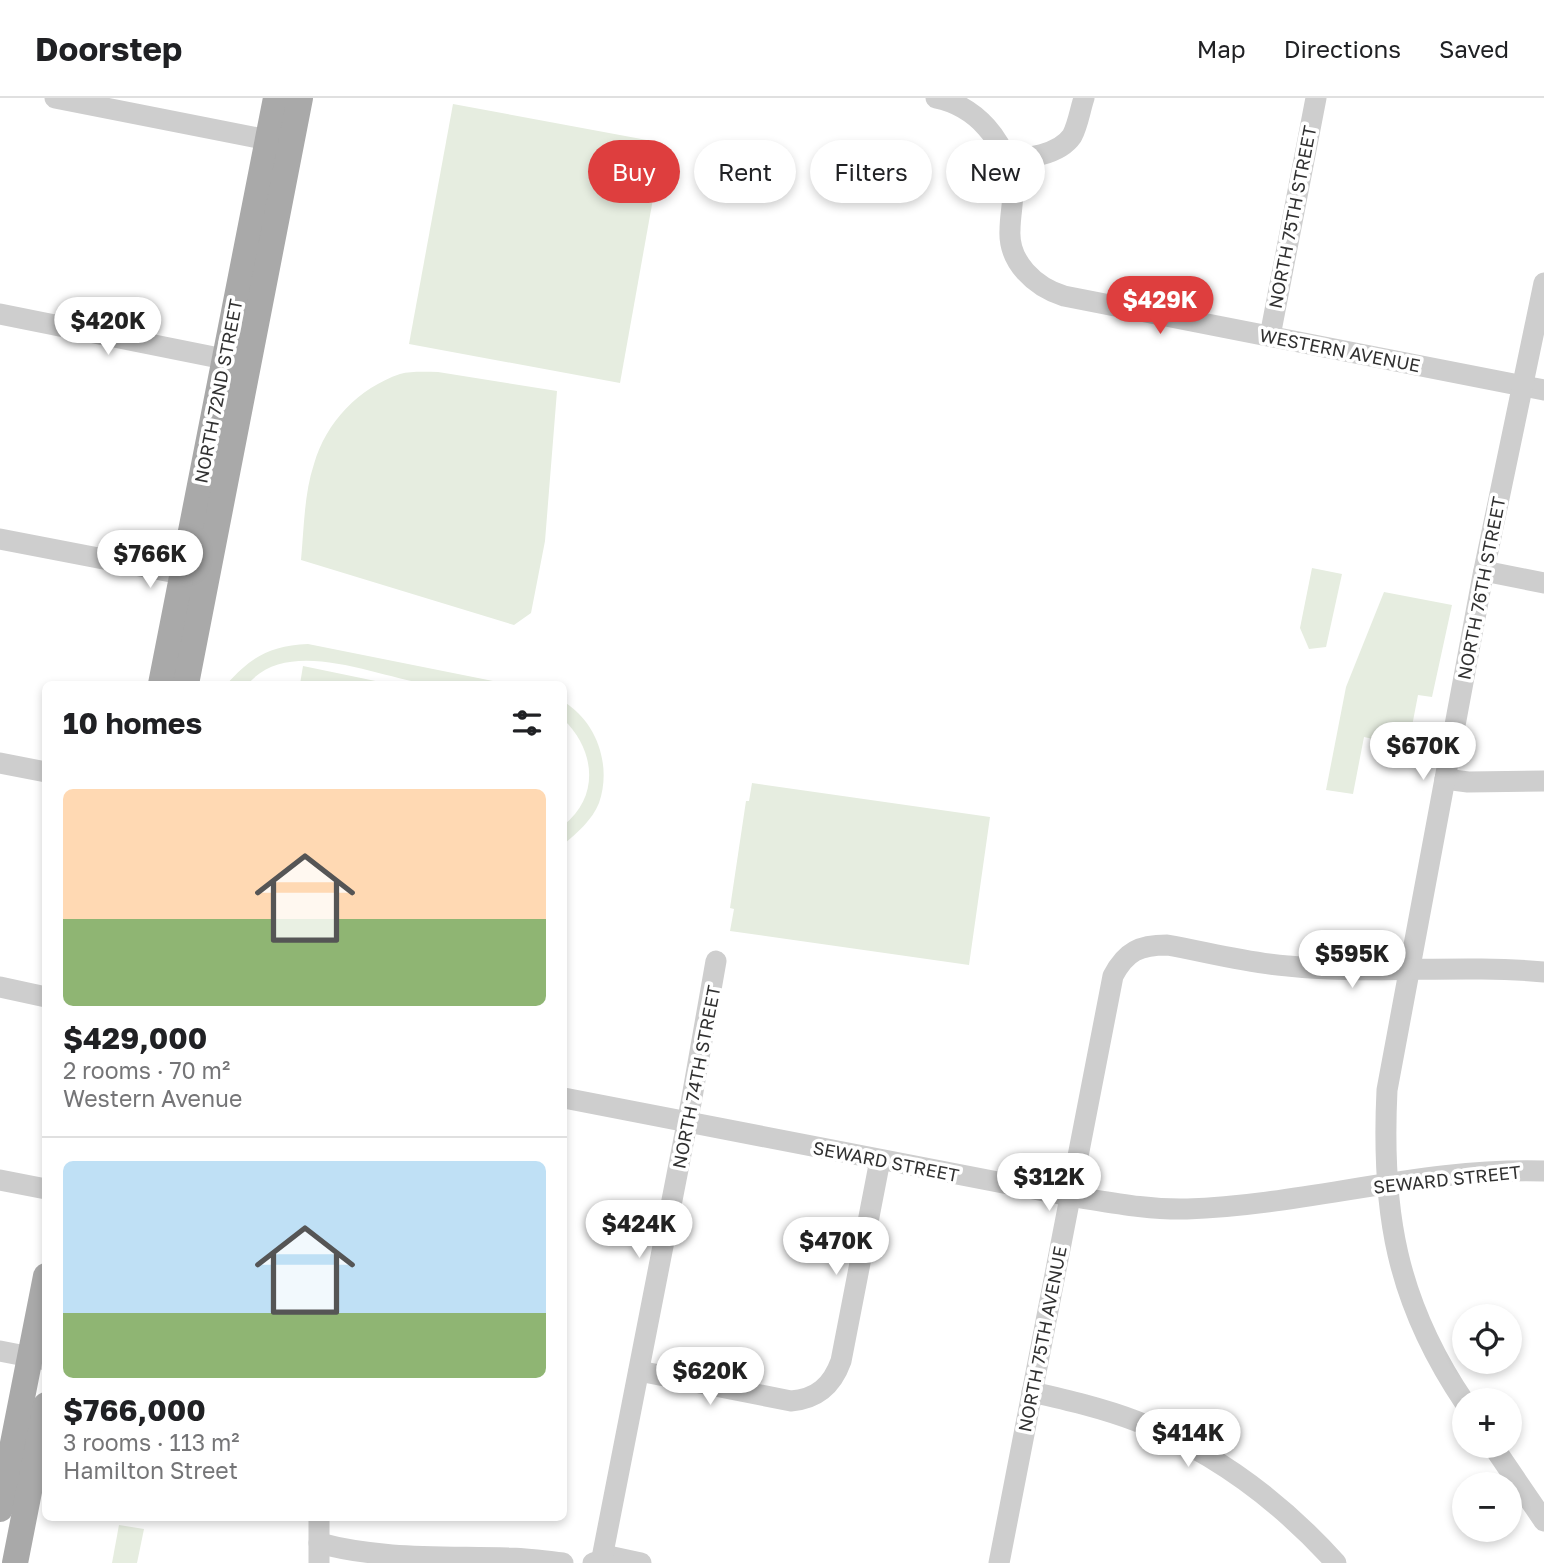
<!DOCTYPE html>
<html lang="en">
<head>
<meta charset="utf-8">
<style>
	:root { --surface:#fff; --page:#f6f6f6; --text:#202124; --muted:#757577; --line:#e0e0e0; --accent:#de3e3e }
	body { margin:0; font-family:"Golos Text",sans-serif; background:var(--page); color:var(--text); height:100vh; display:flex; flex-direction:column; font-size:26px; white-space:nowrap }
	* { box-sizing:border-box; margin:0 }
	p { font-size:23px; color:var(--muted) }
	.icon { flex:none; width:38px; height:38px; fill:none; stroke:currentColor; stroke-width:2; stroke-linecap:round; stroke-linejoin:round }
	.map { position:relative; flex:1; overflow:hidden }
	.details { position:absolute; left:42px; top:583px; width:525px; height:840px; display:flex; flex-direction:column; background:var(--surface); border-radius:10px; box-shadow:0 4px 10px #0003 }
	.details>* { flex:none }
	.banner { position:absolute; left:588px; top:42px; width:665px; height:63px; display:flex; gap:14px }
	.fabs { position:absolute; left:1452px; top:1206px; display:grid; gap:14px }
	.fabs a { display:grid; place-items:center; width:70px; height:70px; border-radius:50%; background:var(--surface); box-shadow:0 4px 10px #0003; font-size:35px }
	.price { position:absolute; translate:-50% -60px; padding:0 16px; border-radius:24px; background:#fff; color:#222; font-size:23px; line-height:46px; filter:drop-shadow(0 2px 4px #0008) }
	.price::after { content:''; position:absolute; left:50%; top:42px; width:21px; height:16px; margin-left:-10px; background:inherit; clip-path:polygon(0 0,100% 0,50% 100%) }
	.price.current { background:var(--accent); color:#fff }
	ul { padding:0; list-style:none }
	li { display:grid; align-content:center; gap:14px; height:371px; padding:0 21px }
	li+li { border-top:2px solid var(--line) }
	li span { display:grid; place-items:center; height:217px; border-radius:10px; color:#555 }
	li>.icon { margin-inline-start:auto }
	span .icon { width:126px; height:126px; fill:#fffc; stroke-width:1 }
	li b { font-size:30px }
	h2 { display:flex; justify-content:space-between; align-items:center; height:84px; padding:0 21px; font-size:30px }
	.tag { padding:0 24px; border-radius:32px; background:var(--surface); box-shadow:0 4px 10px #0003; font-size:24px; line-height:63px }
	.tag.current { background:var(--accent); color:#fff }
	header { display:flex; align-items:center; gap:42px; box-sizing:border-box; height:98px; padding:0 35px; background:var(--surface); border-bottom:2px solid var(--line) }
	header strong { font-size:33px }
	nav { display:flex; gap:38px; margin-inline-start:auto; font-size:24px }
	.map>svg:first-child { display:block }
	.green { fill:#e6ede0 }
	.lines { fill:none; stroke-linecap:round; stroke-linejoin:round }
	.minor { stroke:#cecece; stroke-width:21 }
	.major { stroke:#a9a9a9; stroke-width:26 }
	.labels { text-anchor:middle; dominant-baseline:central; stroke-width:7; stroke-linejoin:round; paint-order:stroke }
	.street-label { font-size:18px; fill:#313131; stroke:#fff }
</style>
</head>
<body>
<header>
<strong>Doorstep</strong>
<nav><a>Map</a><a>Directions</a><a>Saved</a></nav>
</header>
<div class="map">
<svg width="1544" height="1465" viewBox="0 0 1544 1465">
	<rect width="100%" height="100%" fill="#fff"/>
	<g class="green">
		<path d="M453,6L663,45L620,285L409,246Z"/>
		<path d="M438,274L557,293L545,443L531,515L514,527L301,462C304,431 304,396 314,366C326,324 359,290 400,276C411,273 426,274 438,274Z"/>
		<path d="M1312,470L1342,476L1326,549L1309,551L1300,530Z"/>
		<path d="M1384,494L1452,507L1432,599L1418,597L1408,649L1364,639L1353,696L1326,692L1346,589Z"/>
		<path d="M308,546L508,586C481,586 453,589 427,586C374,578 289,538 248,586H227C252,558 270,548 308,546Z"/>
		<path d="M303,568L390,586H300Z"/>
		<path d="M564,604C597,624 612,668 599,705C592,722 578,734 564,746V727C600,698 595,652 564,622Z"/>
		<path d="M752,685L990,719L969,867L730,833L734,811L730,810L746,703H749Z"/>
		<path d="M119,1427L144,1431L137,1465H112Z"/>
	</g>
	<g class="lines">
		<g class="minor">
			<path d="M55,0L283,45"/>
			<path d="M936,0C976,8 1005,42 1012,83C1015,99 1010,115 1010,132C1008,164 1035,189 1064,198L1544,292"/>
			<path d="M1005,61C1026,61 1059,57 1072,38C1078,27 1080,12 1084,0"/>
			<path d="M0,216L224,261"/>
			<path d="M1270,238L1316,0"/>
			<path d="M0,441L197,479"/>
			<path d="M1484,473L1544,485"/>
			<path d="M0,665L46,674"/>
			<path d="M1445,681L1468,684L1544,683"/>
			<path d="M0,889L46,899"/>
			<path d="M564,1000L1070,1098C1109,1104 1147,1112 1187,1111C1306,1107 1424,1069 1544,1073"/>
			<path d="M0,1082L46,1091"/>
			<path d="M0,1253L46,1262"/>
			<path d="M639,1273L791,1303C817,1301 832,1288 841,1263L880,1062"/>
			<path d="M1032,1294C1067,1302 1102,1310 1136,1323C1213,1353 1280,1403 1336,1465"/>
			<path d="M1465,1305C1396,1203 1381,1113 1387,992L1483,477L1544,185"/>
			<path d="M1493,1348L1544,1423"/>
			<path d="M319,1445C381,1462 445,1458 508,1460C526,1460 545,1463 563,1465"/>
			<path d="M319,1465V1419"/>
			<path d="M593,1465L613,1459L641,1465"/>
			<path d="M601,1465L691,1005L716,863"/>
			<path d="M999,1465L1113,878C1126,853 1140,847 1167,847C1207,854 1247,865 1288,868C1373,877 1459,866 1544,874"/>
		</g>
		<g class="major">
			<path d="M161,586L276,0"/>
			<path d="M186,586L300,0"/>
			<path d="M0,1411L46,1178"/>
			<path d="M15,1465L46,1307"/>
		</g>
	</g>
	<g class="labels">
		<g class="street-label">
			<text transform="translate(1292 119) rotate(-79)">NORTH 75TH STREET</text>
			<text transform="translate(1340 252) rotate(11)">WESTERN AVENUE</text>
			<text transform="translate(218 293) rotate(-79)">NORTH 72ND STREET</text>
			<text transform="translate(1481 490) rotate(-79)">NORTH 76TH STREET</text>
			<text transform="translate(696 979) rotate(-79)">NORTH 74TH STREET</text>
			<text transform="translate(886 1063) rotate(11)">SEWARD STREET</text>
			<text transform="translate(1447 1081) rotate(-6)">SEWARD STREET</text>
			<text transform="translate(1042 1241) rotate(-79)">NORTH 75TH AVENUE</text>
		</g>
	</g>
</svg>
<div class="fabs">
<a><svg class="icon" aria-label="locate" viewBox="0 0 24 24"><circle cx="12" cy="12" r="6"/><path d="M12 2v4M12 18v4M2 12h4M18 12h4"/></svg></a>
<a>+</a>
<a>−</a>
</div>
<b class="price current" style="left:1160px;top:238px">$429K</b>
<b class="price" style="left:108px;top:259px">$420K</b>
<b class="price" style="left:150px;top:492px">$766K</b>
<b class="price" style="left:1423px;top:684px">$670K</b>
<b class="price" style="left:1352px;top:892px">$595K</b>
<b class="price" style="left:1049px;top:1115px">$312K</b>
<b class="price" style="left:639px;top:1162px">$424K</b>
<b class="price" style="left:836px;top:1179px">$470K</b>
<b class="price" style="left:710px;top:1309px">$620K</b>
<b class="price" style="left:1188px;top:1371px">$414K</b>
<div class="banner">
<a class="tag current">Buy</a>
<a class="tag">Rent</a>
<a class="tag">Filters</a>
<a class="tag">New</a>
</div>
<section class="details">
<h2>10 homes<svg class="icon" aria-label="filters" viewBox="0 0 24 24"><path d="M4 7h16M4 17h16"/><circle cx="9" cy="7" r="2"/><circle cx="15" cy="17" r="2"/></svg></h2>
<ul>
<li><span style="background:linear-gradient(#ffd9b3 60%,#8fb573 0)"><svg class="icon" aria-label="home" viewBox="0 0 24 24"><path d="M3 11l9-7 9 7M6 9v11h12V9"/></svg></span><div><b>$429,000</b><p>2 rooms · 70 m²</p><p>Western Avenue</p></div></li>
<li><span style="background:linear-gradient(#bfe0f5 70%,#8fb573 0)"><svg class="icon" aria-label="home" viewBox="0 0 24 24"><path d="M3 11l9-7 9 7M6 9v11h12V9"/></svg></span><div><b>$766,000</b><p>3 rooms · 113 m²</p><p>Hamilton Street</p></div></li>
</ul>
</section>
</div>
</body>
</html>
